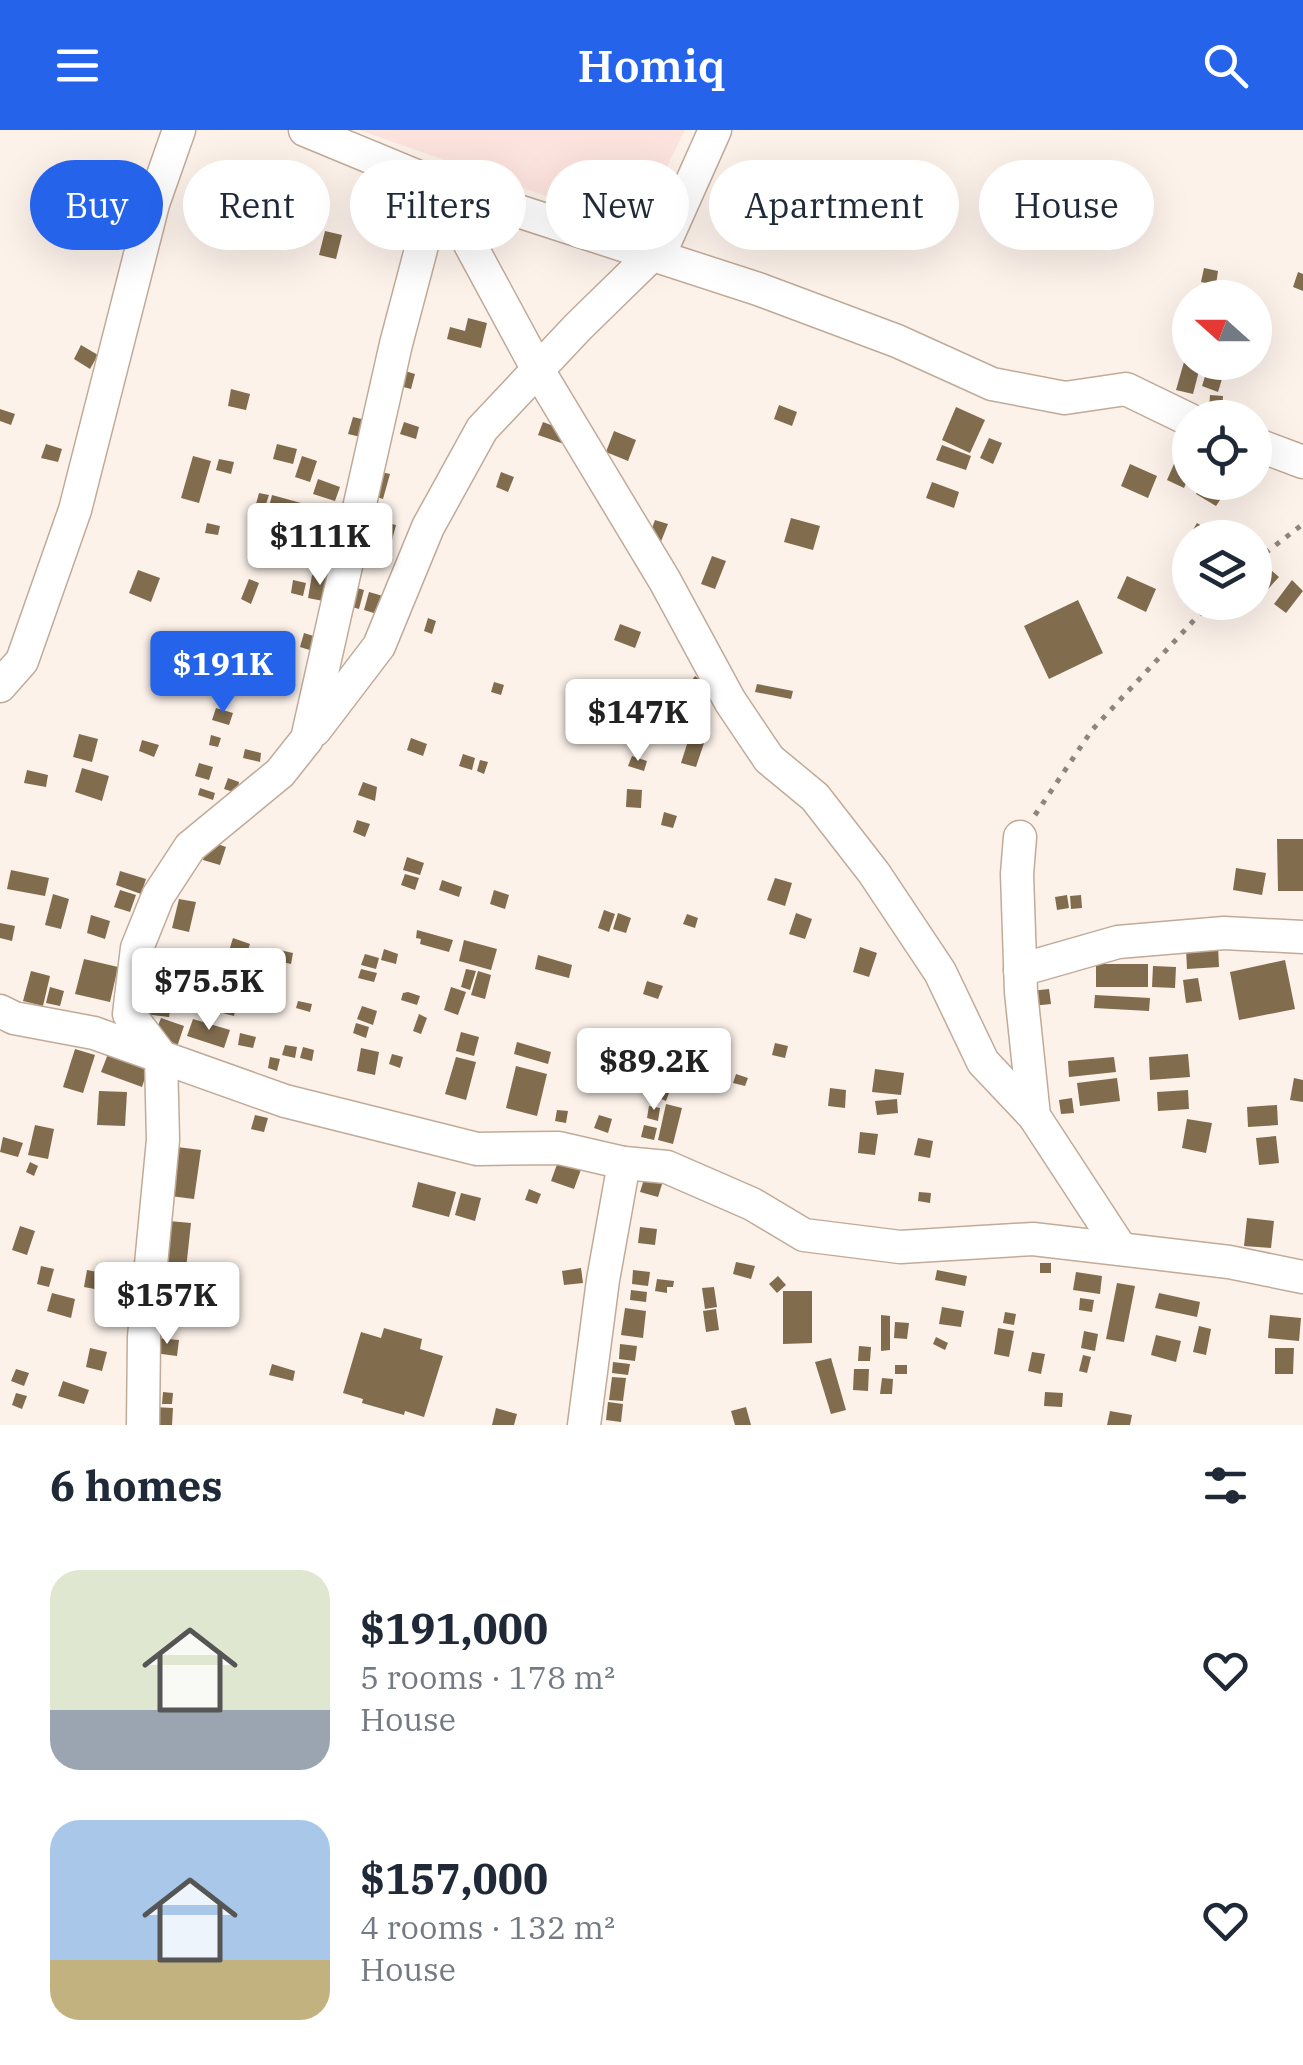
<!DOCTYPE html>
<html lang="en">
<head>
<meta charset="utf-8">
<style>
	:root { --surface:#fff; --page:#f6f6f7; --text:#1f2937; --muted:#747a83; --accent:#2563eb }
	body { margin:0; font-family:"IBM Plex Serif",serif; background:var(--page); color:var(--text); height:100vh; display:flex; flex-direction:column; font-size:38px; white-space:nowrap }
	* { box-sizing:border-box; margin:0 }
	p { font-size:32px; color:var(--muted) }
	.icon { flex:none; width:55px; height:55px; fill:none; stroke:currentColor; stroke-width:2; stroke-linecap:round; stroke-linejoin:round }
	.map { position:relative; height:1295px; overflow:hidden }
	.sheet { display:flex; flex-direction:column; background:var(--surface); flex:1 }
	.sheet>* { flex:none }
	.top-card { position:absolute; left:30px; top:30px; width:1245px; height:90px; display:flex; gap:20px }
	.needle { width:65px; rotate:291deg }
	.fabs { position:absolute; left:1172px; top:150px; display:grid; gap:20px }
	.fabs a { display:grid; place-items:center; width:100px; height:100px; border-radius:50%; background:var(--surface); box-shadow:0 10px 40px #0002; font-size:50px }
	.price { position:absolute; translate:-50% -85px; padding:0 22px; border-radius:10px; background:#fff; color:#222; font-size:32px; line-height:65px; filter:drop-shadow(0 2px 5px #0008) }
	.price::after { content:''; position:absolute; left:50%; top:60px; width:30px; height:22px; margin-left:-15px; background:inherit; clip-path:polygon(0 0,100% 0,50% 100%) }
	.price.selected { background:var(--accent); color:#fff }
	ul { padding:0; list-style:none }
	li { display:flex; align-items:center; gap:30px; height:250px; padding:0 50px }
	li span { display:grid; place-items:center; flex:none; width:280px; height:200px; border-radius:30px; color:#555 }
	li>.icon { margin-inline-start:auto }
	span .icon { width:120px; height:120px; fill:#fffc; stroke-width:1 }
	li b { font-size:42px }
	h2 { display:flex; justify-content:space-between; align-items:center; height:120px; padding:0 50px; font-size:42px }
	.pill { padding:0 35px; border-radius:45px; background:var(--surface); box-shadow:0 10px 40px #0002; font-size:35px; line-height:90px }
	.pill.selected { background:var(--accent); color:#fff }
	header { display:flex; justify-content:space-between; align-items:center; height:130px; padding:0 50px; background:var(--accent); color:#fff; font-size:45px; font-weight:600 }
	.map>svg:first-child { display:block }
	.education { fill:#fde3de }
	.building { fill:#816c4e }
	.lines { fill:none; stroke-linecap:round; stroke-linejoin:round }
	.minor-casing { stroke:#c2aa98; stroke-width:35 }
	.path { stroke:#8e857e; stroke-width:5; stroke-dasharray:5 8; stroke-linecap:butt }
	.minor { stroke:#fff; stroke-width:32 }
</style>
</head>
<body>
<header><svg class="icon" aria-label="menu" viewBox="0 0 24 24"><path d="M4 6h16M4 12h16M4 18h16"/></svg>Homiq<svg class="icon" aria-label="search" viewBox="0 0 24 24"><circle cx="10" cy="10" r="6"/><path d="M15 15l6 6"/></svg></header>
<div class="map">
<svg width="1303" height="1295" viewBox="0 0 1303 1295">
	<rect width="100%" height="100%" fill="#fcf2ea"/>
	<path class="education" d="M359,0H685L637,98Z"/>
	<g class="building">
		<path d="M275,63L289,67L284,82L270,78Z"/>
		<path d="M297,75L319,81L316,94L294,87Z"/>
		<path d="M325,101L342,105L336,129L319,125Z"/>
		<path d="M1204,138L1218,141L1216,155L1201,152Z"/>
		<path d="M1298,142L1303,144V161L1293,157Z"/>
		<path d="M468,188L487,193L481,218L447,209L450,197L465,201Z"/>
		<path d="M1186,195L1190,196V227L1180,224Z"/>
		<path d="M81,215L98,225L90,239L74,229Z"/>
		<path d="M1184,232L1200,237L1193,264L1176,260Z"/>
		<path d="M392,237L415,244L411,259L388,253Z"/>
		<path d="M1206,243L1222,249L1218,262L1202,256Z"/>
		<path d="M231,259L250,264L246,280L228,276Z"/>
		<path d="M1210,265L1223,266L1222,282L1209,281Z"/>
		<path d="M779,275L797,282L792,296L774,289Z"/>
		<path d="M956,277L985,290L970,323L942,310Z"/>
		<path d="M0,279L15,284L11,295L0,291Z"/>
		<path d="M353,287L374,292L369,309L348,304Z"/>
		<path d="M404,292L419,297L416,309L400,304Z"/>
		<path d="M543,292L569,302L564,314L538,305Z"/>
		<path d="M614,301L636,310L628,331L606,322Z"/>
		<path d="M989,308L1002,313L993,334L980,328Z"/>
		<path d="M1184,311L1190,314V344L1184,358L1167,350Z"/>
		<path d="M46,314L62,319L58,332L41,328Z"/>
		<path d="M277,314L297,319L293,334L273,329Z"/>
		<path d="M942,315L971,326L966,340L936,330Z"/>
		<path d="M193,326L211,331L199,373L181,368Z"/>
		<path d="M302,326L317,331L310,352L295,347Z"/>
		<path d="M219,329L234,332L231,344L216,340Z"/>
		<path d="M1130,334L1157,346L1148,368L1121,356Z"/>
		<path d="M373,340L390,344L383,369L367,364Z"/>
		<path d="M501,342L514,347L508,362L496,357Z"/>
		<path d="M318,349L340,357L335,371L313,364Z"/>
		<path d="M932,352L959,362L954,378L926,368Z"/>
		<path d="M1203,352L1224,364L1216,376L1196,364Z"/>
		<path d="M259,363L269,365L265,377L256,374Z"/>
		<path d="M272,365L301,373L298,385L269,377Z"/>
		<path d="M267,386L280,390L277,401L263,398Z"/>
		<path d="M791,388L820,396L813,420L784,412Z"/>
		<path d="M655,390L668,394L660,414L648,409Z"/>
		<path d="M314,391L331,396L321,428L304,422Z"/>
		<path d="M378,391L396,395L392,410L375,406Z"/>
		<path d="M207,393L220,396L218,405L205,403Z"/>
		<path d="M1197,393L1222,408H1188Z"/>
		<path d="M254,410L276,414L273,429L251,424Z"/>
		<path d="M712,426L726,431L715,459L701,454Z"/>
		<path d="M1265,435L1279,447L1258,470L1255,467V446Z"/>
		<path d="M138,440L160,448L151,472L129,463Z"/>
		<path d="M312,445L333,449L328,472L308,468Z"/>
		<path d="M1127,446L1156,459L1146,482L1117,468Z"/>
		<path d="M249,449L259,453L251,474L241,469Z"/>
		<path d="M293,450L306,453L303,466L291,463Z"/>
		<path d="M1292,450L1303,461L1286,483L1274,474Z"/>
		<path d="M350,456L364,460L359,479L345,475Z"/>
		<path d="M369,462L383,466L377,484L364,480Z"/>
		<path d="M1078,470L1103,523L1049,549L1024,496Z"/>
		<path d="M428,488L436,491L432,504L424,501Z"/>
		<path d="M620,494L641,502L635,518L614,510Z"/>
		<path d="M167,503L192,509L189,524L164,517Z"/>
		<path d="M304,503L320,508L316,522L300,517Z"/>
		<path d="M234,519L250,523L244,544L228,540Z"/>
		<path d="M264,524L279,528L275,540L260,537Z"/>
		<path d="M695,546L707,556L697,569L685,560Z"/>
		<path d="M494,552L504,555L501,565L491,562Z"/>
		<path d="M757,554L793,561L791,569L755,562Z"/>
		<path d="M615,567L628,572L618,599L604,594Z"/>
		<path d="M216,578L233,583L229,595L212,590Z"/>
		<path d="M79,604L98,609L92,632L73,627Z"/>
		<path d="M211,605L221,608L218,617L209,615Z"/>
		<path d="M411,608L427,614L423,626L407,620Z"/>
		<path d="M689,608L704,613L696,637L681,633Z"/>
		<path d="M142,610L159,615L154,627L139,621Z"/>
		<path d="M245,619L261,623L260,632L243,628Z"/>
		<path d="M463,624L475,628L472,640L459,636Z"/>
		<path d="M632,626L647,631L644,641L628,636Z"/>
		<path d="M480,630L488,632L484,644L477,641Z"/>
		<path d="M199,633L213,637L209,650L195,646Z"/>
		<path d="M82,638L109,646L102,671L75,662Z"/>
		<path d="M27,640L48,645L46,657L24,653Z"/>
		<path d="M228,648L239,652L237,663L224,659Z"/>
		<path d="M363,652L377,657L375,671L358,665Z"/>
		<path d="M200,658L215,663L213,670L198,665Z"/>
		<path d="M627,659L642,660L641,678L626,677Z"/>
		<path d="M664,682L677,686L673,698L661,695Z"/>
		<path d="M357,690L370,694L365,707L353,702Z"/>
		<path d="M1277,709H1303V761H1278Z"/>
		<path d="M209,711L226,717L220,735L203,730Z"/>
		<path d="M407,727L424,733L420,745L403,740Z"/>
		<path d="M1236,738L1266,743L1262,765L1233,760Z"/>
		<path d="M11,740L49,748L45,766L7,759Z"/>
		<path d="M120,741L146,749L141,764L116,755Z"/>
		<path d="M405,744L419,748L415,760L401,755Z"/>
		<path d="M775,748L792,753L785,776L767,770Z"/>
		<path d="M442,750L462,757L459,767L439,760Z"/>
		<path d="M120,760L136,765L130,782L114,777Z"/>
		<path d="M494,760L509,765L505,779L490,774Z"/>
		<path d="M53,764L69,769L61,799L45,795Z"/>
		<path d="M1067,765L1069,778L1057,780L1055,767Z"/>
		<path d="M1081,765L1082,778L1071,779L1070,766Z"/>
		<path d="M179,769L196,772L189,802L172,798Z"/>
		<path d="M604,780L615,784L609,802L598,798Z"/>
		<path d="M618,783L631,788L626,803L613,799Z"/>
		<path d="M796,783L812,789L805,809L789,804Z"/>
		<path d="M687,784L698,788L695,798L683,794Z"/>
		<path d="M91,785L110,791L105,809L87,803Z"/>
		<path d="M0,793L15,796L12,811L0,808Z"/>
		<path d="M417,800L453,810L449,822L420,814L421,809L416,808Z"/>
		<path d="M233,808L250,814L246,826L229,821Z"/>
		<path d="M464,810L497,819L491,840L459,831Z"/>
		<path d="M1218,816L1219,837L1187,839L1186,819Z"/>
		<path d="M860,817L877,823L869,847L853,842Z"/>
		<path d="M275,819L293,823L291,834L273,830Z"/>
		<path d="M384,819L398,824L396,834L381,830Z"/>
		<path d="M365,824L379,828L376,839L361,835Z"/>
		<path d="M538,825L572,835L569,848L535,839Z"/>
		<path d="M84,829L118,837L110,872L75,864Z"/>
		<path d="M1285,830L1295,879L1239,890L1230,842Z"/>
		<rect x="1096" y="834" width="52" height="23"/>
		<path d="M1153,836L1176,837L1175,858L1152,857Z"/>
		<path d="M361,839L377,843L374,852L358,848Z"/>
		<path d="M466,839L476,841L470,860L461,857Z"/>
		<path d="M31,841L50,846L43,876L23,871Z"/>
		<path d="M478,841L491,845L485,869L471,865Z"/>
		<path d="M222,846L243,851L234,886L195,876L198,863L217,868Z"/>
		<path d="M1198,848L1202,871L1186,873L1183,850Z"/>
		<path d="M647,851L663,856L658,869L643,864Z"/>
		<path d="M50,857L64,861L60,876L46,873Z"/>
		<path d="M152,857L171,861L169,872L150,868Z"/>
		<path d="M451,857L466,862L458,885L444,880Z"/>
		<path d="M1049,859L1051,874L1032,876L1031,861Z"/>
		<path d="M408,862L420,866L417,875L401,870L403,863Z"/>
		<path d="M1095,865L1150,868L1149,881L1094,878Z"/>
		<path d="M298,871L312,874L310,882L296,878Z"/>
		<path d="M146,872L171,875L169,887L144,884Z"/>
		<path d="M362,876L377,881L373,895L357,889Z"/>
		<path d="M419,884L427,888L421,904L413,901Z"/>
		<path d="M161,888L184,896L177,917L153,908Z"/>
		<path d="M193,889L230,900L224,918L187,906Z"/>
		<path d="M356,893L369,897L366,908L353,903Z"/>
		<path d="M461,902L479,907L474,926L456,921Z"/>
		<path d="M240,903L256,907L253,918L238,915Z"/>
		<path d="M517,912L551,922L548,934L514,924Z"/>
		<path d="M775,913L788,916L785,928L772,925Z"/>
		<path d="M285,915L297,917L295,928L282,925Z"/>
		<path d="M303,917L314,920L312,931L300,928Z"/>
		<path d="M361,918L379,922L375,945L357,941Z"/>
		<path d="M75,919L95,925L83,963L63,957Z"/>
		<path d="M108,924L148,939L142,957L101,942Z"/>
		<path d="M392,924L403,927L400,938L389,934Z"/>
		<path d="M1188,924L1190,947L1150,950L1149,927Z"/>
		<path d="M270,927L280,929L277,941L268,938Z"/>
		<path d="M456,927L476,932L466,970L445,964Z"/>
		<path d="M1114,927L1116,942L1069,947L1068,931Z"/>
		<path d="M584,933L596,938L590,950L579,945Z"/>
		<path d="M516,936L547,944L537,986L506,978Z"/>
		<path d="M636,937L645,940L641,952L632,948Z"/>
		<path d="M659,937L670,941L666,949L673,952L666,971L647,963Z"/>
		<path d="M875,939L904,943L901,965L872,962Z"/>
		<path d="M736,944L748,948L745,956L733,953Z"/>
		<path d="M1117,948L1120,971L1080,976L1077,953Z"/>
		<path d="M1294,948L1303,950V972L1290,970Z"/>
		<path d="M830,958L846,960L845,978L828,976Z"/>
		<path d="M1188,960L1189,979L1158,981L1157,962Z"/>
		<path d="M99,961L127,962L125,996L97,995Z"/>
		<path d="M1072,968L1074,983L1061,984L1059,970Z"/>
		<path d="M897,969L898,983L877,985L875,971Z"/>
		<path d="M666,974L682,978L673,1014L658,1010Z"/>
		<path d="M1277,975L1278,995L1248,997L1247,977Z"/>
		<path d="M649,976L660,978L658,991L647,988Z"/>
		<path d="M557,980L568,981L566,993L555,991Z"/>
		<path d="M255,985L268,988L264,1002L251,999Z"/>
		<path d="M599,985L612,989L608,1003L594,998Z"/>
		<path d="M1187,989L1212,993L1206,1023L1182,1018Z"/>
		<path d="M35,995L54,999L48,1029L28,1025Z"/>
		<path d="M644,995L657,998L654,1010L641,1007Z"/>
		<path d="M860,1002L878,1004L875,1025L858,1023Z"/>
		<path d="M1276,1006L1279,1033L1259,1035L1256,1008Z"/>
		<path d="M3,1007L23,1013L18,1027L0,1022Z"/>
		<path d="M918,1008L933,1011L930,1028L914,1025Z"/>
		<path d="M177,1017L201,1020L194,1069L170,1066Z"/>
		<path d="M560,1026L583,1034L574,1059L551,1051Z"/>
		<path d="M30,1032L38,1036L34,1046L26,1042Z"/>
		<path d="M645,1046L663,1051L658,1067L640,1062Z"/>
		<path d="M418,1052L456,1062L449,1087L412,1077Z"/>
		<path d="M529,1059L541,1064L537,1074L525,1070Z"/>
		<path d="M919,1062L931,1063L930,1073L918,1071Z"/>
		<path d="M461,1063L481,1068L475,1091L455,1085Z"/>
		<path d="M1247,1088L1274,1091L1271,1118L1244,1116Z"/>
		<path d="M169,1091L191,1093L186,1139L164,1137Z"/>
		<path d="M20,1096L35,1101L27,1125L12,1120Z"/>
		<path d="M640,1097L657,1099L655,1115L638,1113Z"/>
		<path d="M736,1132L755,1136L751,1149L733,1144Z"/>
		<rect x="1040" y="1133" width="11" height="10"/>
		<path d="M41,1136L54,1139L49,1157L37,1154Z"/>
		<path d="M581,1138L583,1153L564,1155L562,1141Z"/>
		<path d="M87,1140L108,1144L105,1161L84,1157Z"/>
		<path d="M633,1140L650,1142L648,1156L632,1154Z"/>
		<path d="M937,1140L967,1146L965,1156L935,1150Z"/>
		<path d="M1076,1142L1102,1146L1100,1164L1073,1160Z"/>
		<path d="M778,1146L786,1155L777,1163L769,1154Z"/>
		<path d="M657,1149L674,1151L673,1157H667V1163L655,1161Z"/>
		<path d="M1117,1153L1135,1156L1124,1212L1106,1209Z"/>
		<path d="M161,1156L185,1159L182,1191L158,1188Z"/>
		<path d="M714,1157L717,1177L705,1179L702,1158Z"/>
		<path d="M631,1160L647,1162L646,1172L630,1170Z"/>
		<path d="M783,1161H812V1213L783,1214Z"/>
		<path d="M52,1163L75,1169L71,1188L47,1181Z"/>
		<path d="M1159,1163L1200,1172L1197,1187L1155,1178Z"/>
		<path d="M1080,1168L1094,1170L1092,1182L1079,1180Z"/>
		<path d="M942,1177L964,1181L961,1197L939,1194Z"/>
		<path d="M625,1178L646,1181L643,1208L621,1205Z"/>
		<path d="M716,1179L719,1200L706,1202L703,1181Z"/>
		<path d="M1005,1182L1016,1184L1014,1195L1003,1193Z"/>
		<path d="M881,1185L890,1186V1220L881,1221Z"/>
		<path d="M1270,1185L1301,1188L1299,1211L1268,1208Z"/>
		<path d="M895,1192L909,1193L907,1209L894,1208Z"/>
		<path d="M1199,1196L1211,1199L1206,1225L1193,1222Z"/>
		<path d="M384,1198L422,1209L420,1219L443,1226L424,1287L405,1281L404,1285L362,1273L363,1269L343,1263L361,1202L381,1208Z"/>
		<path d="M998,1198L1014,1201L1009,1227L994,1224Z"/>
		<path d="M1084,1201L1098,1204L1095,1221L1081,1218Z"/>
		<path d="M1156,1205L1181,1211L1176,1232L1151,1225Z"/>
		<path d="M936,1207L948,1213L945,1220L933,1214Z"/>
		<path d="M156,1208L179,1210L177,1226L154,1223Z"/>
		<path d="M620,1214L637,1216L635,1231L619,1229Z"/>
		<path d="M859,1216L871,1217L870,1231H858Z"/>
		<path d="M90,1218L107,1222L102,1241L86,1237Z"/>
		<path d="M1275,1218H1294L1293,1244H1275Z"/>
		<path d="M1032,1222L1045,1224L1041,1244L1028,1241Z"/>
		<path d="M1083,1225L1091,1227L1087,1243L1079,1241Z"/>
		<path d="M831,1228L846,1280L831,1284L815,1232Z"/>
		<path d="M613,1232L630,1234L628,1245L612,1243Z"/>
		<path d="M272,1234L295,1241L293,1251L269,1245Z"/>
		<rect x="895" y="1235" width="12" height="9"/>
		<path d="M16,1239L29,1243L24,1256L11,1251Z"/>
		<path d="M854,1239H869L868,1261L853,1260Z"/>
		<path d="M612,1247L626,1248L623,1271L609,1270Z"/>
		<path d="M882,1248L893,1249L892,1264H880Z"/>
		<path d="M63,1251L89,1260L84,1274L58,1266Z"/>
		<path d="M163,1262L173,1263L172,1274H162Z"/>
		<path d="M1045,1262L1063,1263L1062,1277L1044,1276Z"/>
		<path d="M16,1263L27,1266L22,1279L12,1275Z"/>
		<path d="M608,1272L623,1274L621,1292L606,1290Z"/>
		<path d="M153,1277L173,1278L172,1295H152Z"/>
		<path d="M746,1277L751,1295H735L731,1281Z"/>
		<path d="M496,1278L517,1284L514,1295H492Z"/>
		<path d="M1110,1281L1132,1285L1130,1295H1107Z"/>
	</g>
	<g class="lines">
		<g class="minor-casing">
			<g id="minor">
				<path d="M305,0L438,55L758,159L897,211L992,254L1065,268L1126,259L1190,290"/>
				<path d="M438,55L538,240L665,451L730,571L769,629L815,667L874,743L940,842L983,932L1034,986"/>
				<path d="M1255,314L1303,332"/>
				<path d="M0,556L22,531L75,380L153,74L179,0"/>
				<path d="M315,600L379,516L428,397L482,299L578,197L665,112L715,0"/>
				<path d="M1020,707L1017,744L1021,862L1034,986L1121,1119"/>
				<path d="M1020,840L1118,812L1224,803L1303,807"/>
				<path d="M0,881L14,888L94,903L285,971L477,1019L559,1018L624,1033L667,1037L752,1074L804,1105L900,1117L1033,1109L1229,1132L1303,1147"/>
				<path d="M143,1295L144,1207L163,1010L161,926L129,884L137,818L158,766L190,717L280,643L307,609L396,214L438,55"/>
				<path d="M584,1295L603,1150L624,1033"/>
			</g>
		</g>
		<g class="path">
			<path d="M1255,431L1303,394"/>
			<path d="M1035,685L1092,600L1211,472"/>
		</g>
		<use href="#minor" class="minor"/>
	</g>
</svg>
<div class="fabs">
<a><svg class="needle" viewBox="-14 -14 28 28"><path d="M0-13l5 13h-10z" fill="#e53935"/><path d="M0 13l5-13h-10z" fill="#747a83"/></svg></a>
<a><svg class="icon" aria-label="locate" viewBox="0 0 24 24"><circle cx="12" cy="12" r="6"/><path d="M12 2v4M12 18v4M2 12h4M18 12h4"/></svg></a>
<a><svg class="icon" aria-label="layers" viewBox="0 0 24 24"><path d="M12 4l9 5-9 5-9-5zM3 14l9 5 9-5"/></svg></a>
</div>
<b class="price" style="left:320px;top:458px">$111K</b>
<b class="price selected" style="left:223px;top:586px">$191K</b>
<b class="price" style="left:638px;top:634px">$147K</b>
<b class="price" style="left:209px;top:903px">$75.5K</b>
<b class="price" style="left:654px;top:983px">$89.2K</b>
<b class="price" style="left:167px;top:1217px">$157K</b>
<div class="top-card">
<a class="pill selected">Buy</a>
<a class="pill">Rent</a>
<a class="pill">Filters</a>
<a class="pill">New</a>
<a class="pill">Apartment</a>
<a class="pill">House</a>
</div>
</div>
<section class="sheet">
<h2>6 homes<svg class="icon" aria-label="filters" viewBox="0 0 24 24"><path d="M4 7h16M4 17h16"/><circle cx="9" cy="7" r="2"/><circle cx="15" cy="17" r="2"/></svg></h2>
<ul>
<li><span style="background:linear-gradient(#dfe7d0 70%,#9aa5b1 0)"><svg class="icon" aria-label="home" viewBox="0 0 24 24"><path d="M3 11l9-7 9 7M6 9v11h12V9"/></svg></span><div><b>$191,000</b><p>5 rooms · 178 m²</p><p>House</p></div><svg class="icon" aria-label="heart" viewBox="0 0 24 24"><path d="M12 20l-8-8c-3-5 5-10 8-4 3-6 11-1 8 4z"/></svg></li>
<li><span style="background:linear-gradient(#a9c7e8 70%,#c2b280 0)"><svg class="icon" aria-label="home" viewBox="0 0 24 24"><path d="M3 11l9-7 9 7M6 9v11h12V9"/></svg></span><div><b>$157,000</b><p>4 rooms · 132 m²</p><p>House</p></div><svg class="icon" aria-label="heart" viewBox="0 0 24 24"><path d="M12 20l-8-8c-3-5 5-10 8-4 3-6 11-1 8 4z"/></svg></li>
</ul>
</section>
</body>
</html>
